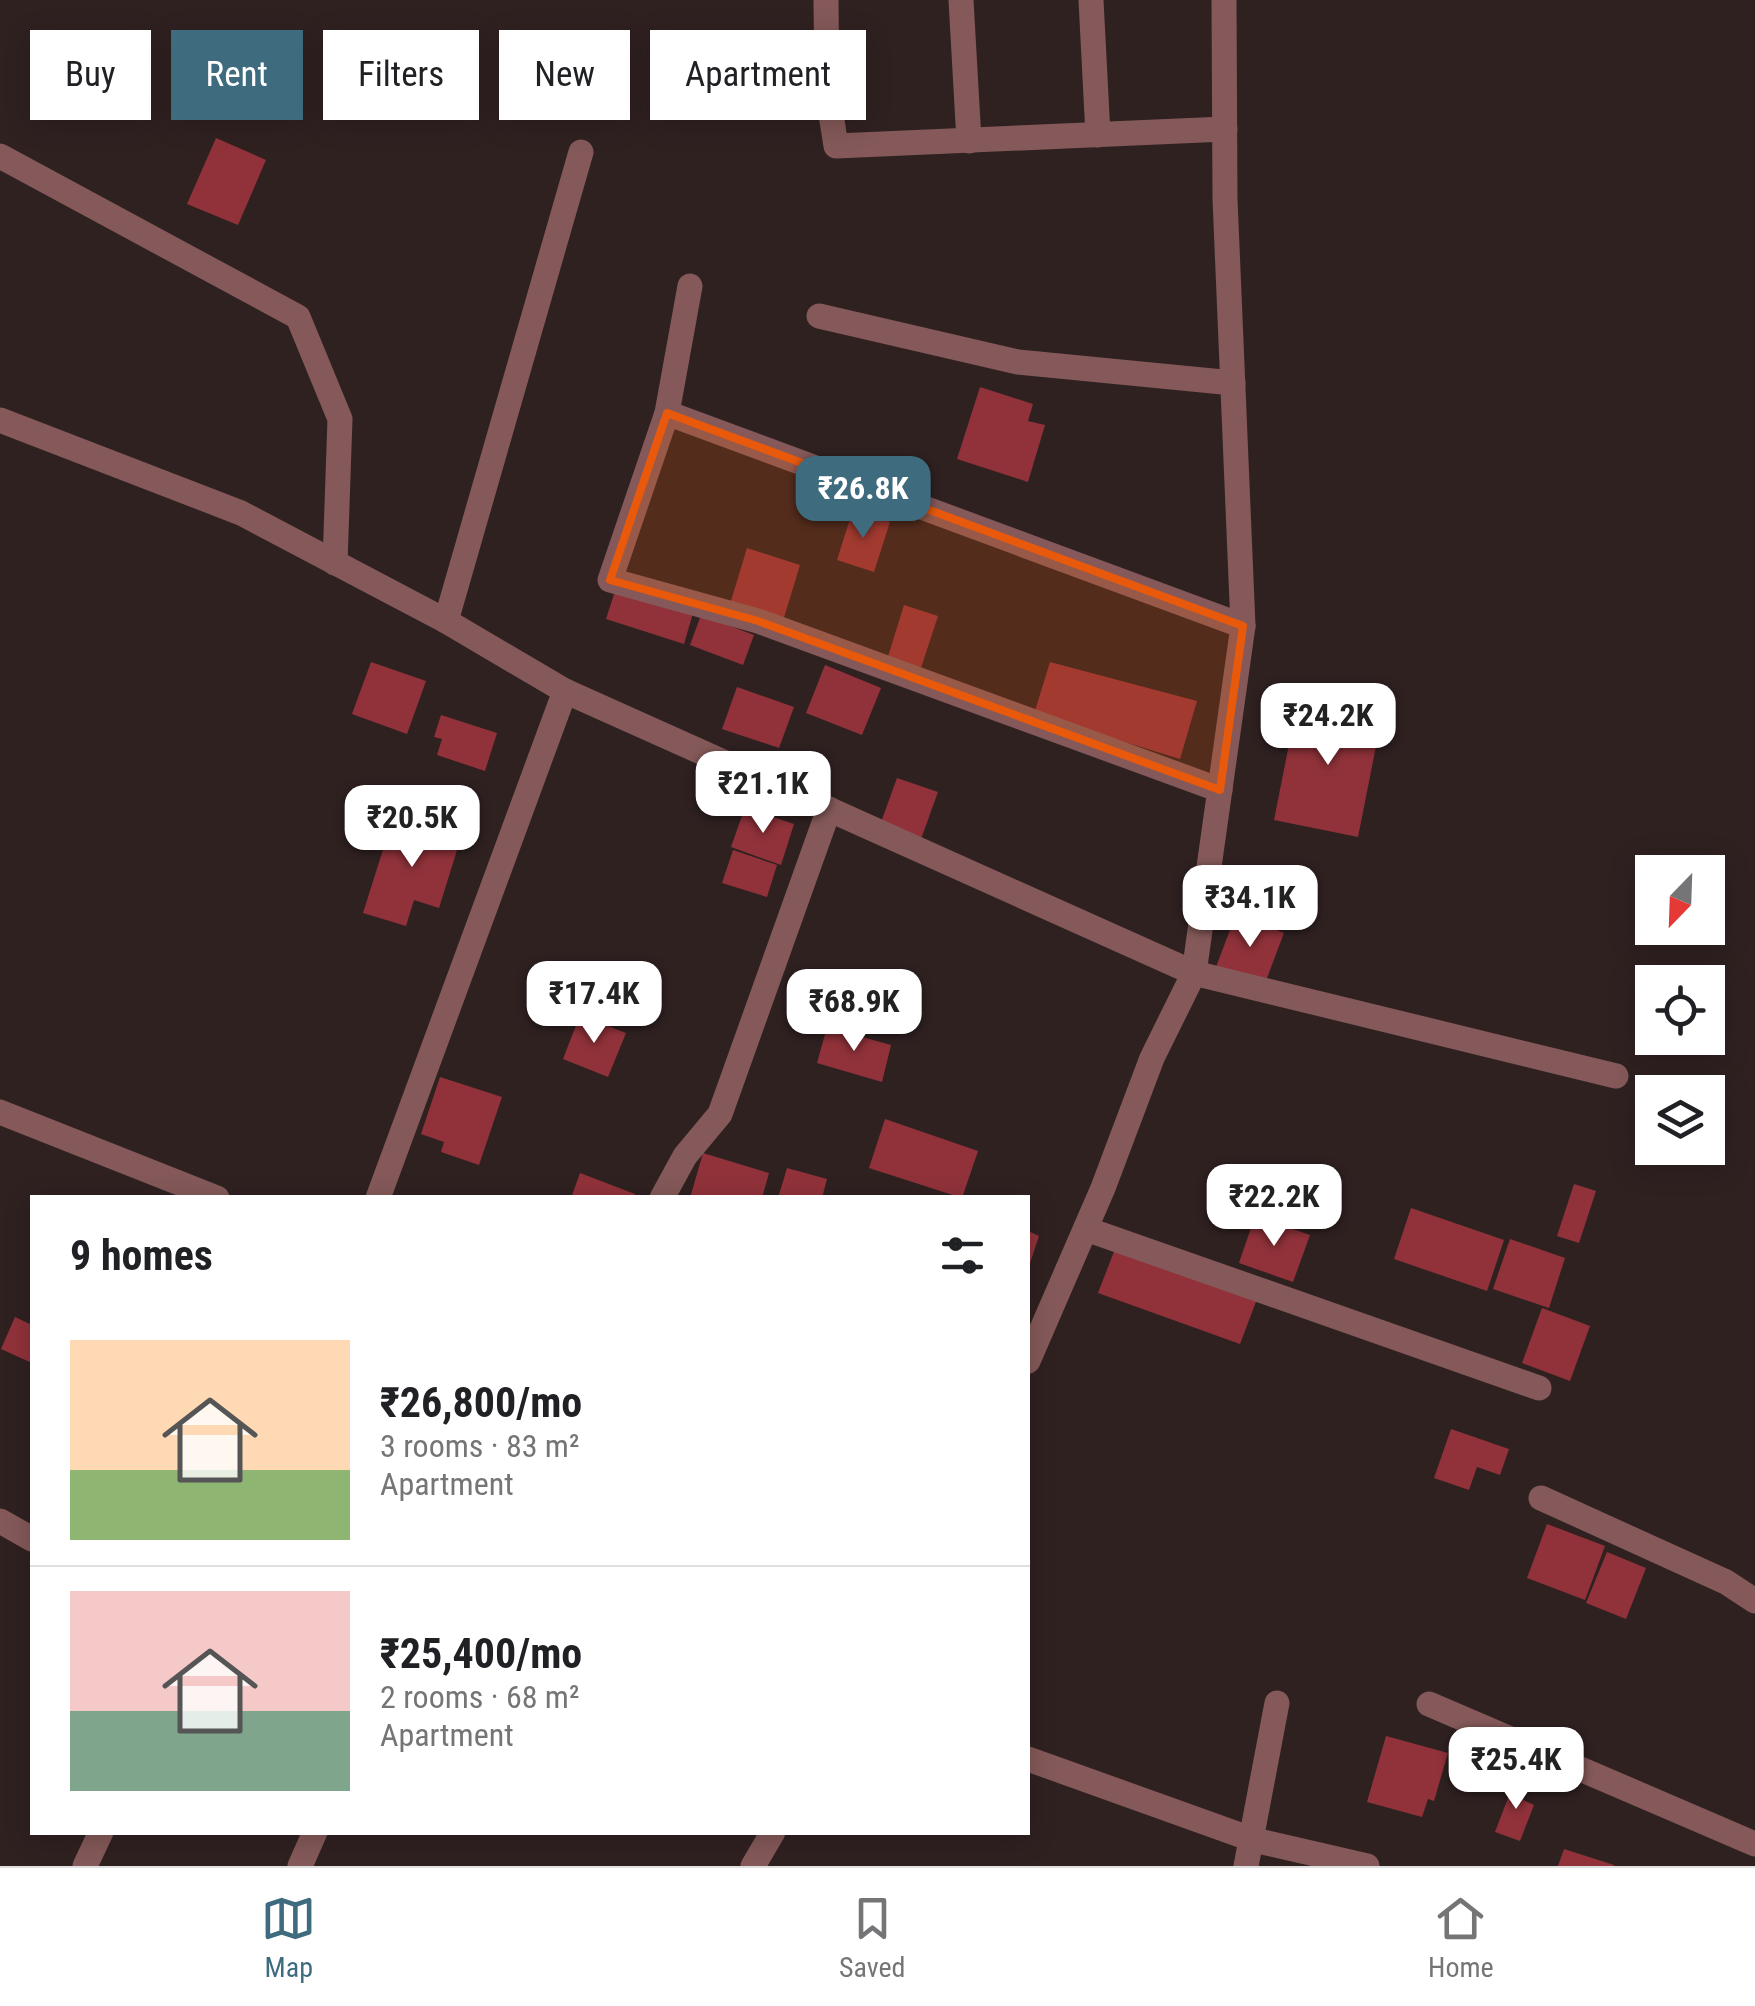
<!DOCTYPE html>
<html lang="en">
<head>
<meta charset="utf-8">
<style>
	:root { --surface:#fff; --page:#f2f2f2; --text:#202124; --muted:#757577; --line:#e0e0e0; --accent:#3f6b7f }
	body { margin:0; font-family:"Roboto Condensed",sans-serif; background:var(--page); color:var(--text); height:100vh; display:flex; flex-direction:column; font-size:38px; white-space:nowrap }
	* { box-sizing:border-box; margin:0 }
	p { font-size:32px; color:var(--muted) }
	.icon { flex:none; width:55px; height:55px; fill:none; stroke:currentColor; stroke-width:2; stroke-linecap:round; stroke-linejoin:round }
	.map { position:relative; flex:1; overflow:hidden }
	.side { position:absolute; left:30px; top:1195px; width:1000px; height:640px; display:flex; flex-direction:column; background:var(--surface); border-radius:0px; box-shadow:0 5px 25px #0003 }
	.side>* { flex:none }
	.guide { position:absolute; left:30px; top:30px; width:1000px; height:90px; display:flex; gap:20px }
	.needle { width:65px; rotate:203deg }
	.tools { position:absolute; left:1635px; top:855px; display:grid; gap:20px }
	.tools a { display:grid; place-items:center; width:90px; height:90px; border-radius:0px; background:var(--surface); box-shadow:0 5px 25px #0003; font-size:50px }
	.price { position:absolute; translate:-50% -85px; padding:0 22px; border-radius:20px; background:#fff; color:#222; font-size:32px; line-height:65px; filter:drop-shadow(0 2px 5px #0008) }
	.price::after { content:''; position:absolute; left:50%; top:60px; width:30px; height:22px; margin-left:-15px; background:inherit; clip-path:polygon(0 0,100% 0,50% 100%) }
	.price.on { background:var(--accent); color:#fff }
	ul { padding:0; list-style:none }
	li { display:flex; align-items:center; gap:30px; height:250px; padding:0 40px }
	li+li { border-top:2px solid var(--line) }
	li span { display:grid; place-items:center; flex:none; width:280px; height:200px; border-radius:0px; color:#555 }
	li>.icon { margin-inline-start:auto }
	span .icon { width:120px; height:120px; fill:#fffc; stroke-width:1 }
	li b { font-size:42px }
	h2 { display:flex; justify-content:space-between; align-items:center; height:120px; padding:0 40px; font-size:42px }
	.pill { padding:0 35px; border-radius:0px; background:var(--surface); box-shadow:0 5px 25px #0003; font-size:35px; line-height:90px }
	.pill.on { background:var(--accent); color:#fff }
	.dock { display:flex; justify-content:space-around; align-items:center; height:140px; border-top:2px solid var(--line); background:var(--surface); font-size:28px; color:var(--muted) }
	.dock a { display:grid; justify-items:center; gap:5px }
	.dock .on { color:var(--accent) }
	.map>svg:first-child { display:block }
	.building { fill:#91323a }
	.lines { fill:none; stroke-linecap:round; stroke-linejoin:round }
	.minor { stroke:#855959; stroke-width:25 }
	.marked { fill:#e8590c; fill-opacity:0.2; stroke:#e8590c; stroke-width:8; stroke-linejoin:round }
</style>
</head>
<body>
<div class="map">
<svg width="1755" height="1866" viewBox="0 0 1755 1866">
	<rect width="100%" height="100%" fill="#302121"/>
	<g class="building">
		<path d="M216,138L266,160L238,225L187,204Z"/>
		<path d="M980,387L1033,404L1028,421L1045,425L1028,482L957,459Z"/>
		<path d="M853,509L890,522L874,572L837,560Z"/>
		<path d="M747,548L800,565L783,621L730,604Z"/>
		<path d="M616,588L693,613L684,644L606,619Z"/>
		<path d="M904,605L938,616L918,677L885,666Z"/>
		<path d="M701,615L754,635L743,665L690,645Z"/>
		<path d="M371,662L426,681L407,734L352,714Z"/>
		<path d="M1050,662L1197,701L1180,759L1034,714Z"/>
		<path d="M825,665L881,688L862,735L806,713Z"/>
		<path d="M737,687L794,707L779,748L722,729Z"/>
		<path d="M1298,699L1382,716L1358,837L1274,820Z"/>
		<path d="M441,715L497,733L485,771L437,755L442,739L434,737Z"/>
		<path d="M897,778L938,792L921,839L880,825Z"/>
		<path d="M745,807L794,824L781,865L731,847Z"/>
		<path d="M403,816L462,834L439,908L414,900L406,926L363,913L387,837L396,839Z"/>
		<path d="M733,850L777,865L767,897L722,883Z"/>
		<path d="M1236,914L1284,933L1264,986L1216,967Z"/>
		<path d="M580,1015L626,1033L608,1077L563,1059Z"/>
		<path d="M827,1027L891,1045L882,1082L817,1063Z"/>
		<path d="M440,1077L502,1097L479,1165L441,1152L444,1142L421,1134Z"/>
		<path d="M885,1119L978,1151L962,1198L869,1168Z"/>
		<path d="M703,1153L769,1173L762,1198H690Z"/>
		<path d="M787,1168L827,1179L822,1198H778Z"/>
		<path d="M580,1173L635,1194L634,1198H571Z"/>
		<path d="M1574,1184L1596,1191L1579,1243L1557,1236Z"/>
		<path d="M1411,1208L1504,1240L1487,1291L1394,1259Z"/>
		<path d="M1255,1216L1310,1235L1293,1282L1239,1263Z"/>
		<path d="M1028,1231L1039,1236L1028,1269Z"/>
		<path d="M1510,1239L1565,1258L1549,1308L1493,1289Z"/>
		<path d="M1115,1249L1257,1299L1240,1344L1098,1293Z"/>
		<path d="M1542,1308L1590,1326L1570,1381L1522,1363Z"/>
		<path d="M15,1317L32,1325V1363L1,1349Z"/>
		<path d="M1451,1429L1509,1449L1500,1475L1477,1467L1469,1490L1434,1478Z"/>
		<path d="M1547,1524L1605,1546L1585,1600L1527,1578Z"/>
		<path d="M1607,1552L1646,1568L1626,1619L1586,1603Z"/>
		<path d="M1386,1736L1448,1753L1434,1801L1428,1799L1422,1817L1367,1802Z"/>
		<path d="M1516,1777L1530,1782L1523,1800L1534,1805L1520,1841L1495,1832Z"/>
		<path d="M1564,1849L1614,1865V1866H1558Z"/>
	</g>
	<g class="lines">
		<g class="minor">
			<path d="M826,0L827,89L836,146L1225,129"/>
			<path d="M961,0L969,141"/>
			<path d="M1091,0L1098,135"/>
			<path d="M0,156L298,317L340,419L335,563"/>
			<path d="M690,286L667,413L610,580L758,621L1220,790"/>
			<path d="M819,316L1018,362L1233,383"/>
			<path d="M667,413L1243,626"/>
			<path d="M0,420L241,513L446,621L565,691L1194,973L1616,1076"/>
			<path d="M446,621L581,152"/>
			<path d="M0,1112L217,1198"/>
			<path d="M378,1198L565,691"/>
			<path d="M662,1198L685,1156L720,1114L829,809"/>
			<path d="M1086,1229L1539,1388"/>
			<path d="M1028,1361L1103,1188L1152,1058L1194,973L1243,626L1225,199L1224,0"/>
			<path d="M1541,1498L1726,1582L1755,1601"/>
			<path d="M0,1521L32,1539"/>
			<path d="M1429,1704L1755,1844"/>
			<path d="M1028,1759L1254,1840L1367,1866"/>
			<path d="M85,1866L101,1832"/>
			<path d="M300,1866L315,1832"/>
			<path d="M753,1866L773,1832"/>
			<path d="M1246,1866L1277,1703"/>
		</g>
	</g>
	<path class="marked" d="M667,413L1243,626L1220,790L758,621L610,580Z"/>
</svg>
<div class="tools">
<a><svg class="needle" viewBox="-14 -14 28 28"><path d="M0-13l5 13h-10z" fill="#e53935"/><path d="M0 13l5-13h-10z" fill="#757577"/></svg></a>
<a><svg class="icon" aria-label="locate" viewBox="0 0 24 24"><circle cx="12" cy="12" r="6"/><path d="M12 2v4M12 18v4M2 12h4M18 12h4"/></svg></a>
<a><svg class="icon" aria-label="layers" viewBox="0 0 24 24"><path d="M12 4l9 5-9 5-9-5zM3 14l9 5 9-5"/></svg></a>
</div>
<b class="price on" style="left:863px;top:541px">₹26.8K</b>
<b class="price" style="left:1328px;top:768px">₹24.2K</b>
<b class="price" style="left:763px;top:836px">₹21.1K</b>
<b class="price" style="left:412px;top:870px">₹20.5K</b>
<b class="price" style="left:1250px;top:950px">₹34.1K</b>
<b class="price" style="left:594px;top:1046px">₹17.4K</b>
<b class="price" style="left:854px;top:1054px">₹68.9K</b>
<b class="price" style="left:1274px;top:1249px">₹22.2K</b>
<b class="price" style="left:1516px;top:1812px">₹25.4K</b>
<div class="guide">
<a class="pill">Buy</a>
<a class="pill on">Rent</a>
<a class="pill">Filters</a>
<a class="pill">New</a>
<a class="pill">Apartment</a>
</div>
<section class="side">
<h2>9 homes<svg class="icon" aria-label="filters" viewBox="0 0 24 24"><path d="M4 7h16M4 17h16"/><circle cx="9" cy="7" r="2"/><circle cx="15" cy="17" r="2"/></svg></h2>
<ul>
<li><span style="background:linear-gradient(#ffd9b3 65%,#8fb573 0)"><svg class="icon" aria-label="home" viewBox="0 0 24 24"><path d="M3 11l9-7 9 7M6 9v11h12V9"/></svg></span><div><b>₹26,800/mo</b><p>3 rooms · 83 m²</p><p>Apartment</p></div></li>
<li><span style="background:linear-gradient(#f6c9c9 60%,#7fa58c 0)"><svg class="icon" aria-label="home" viewBox="0 0 24 24"><path d="M3 11l9-7 9 7M6 9v11h12V9"/></svg></span><div><b>₹25,400/mo</b><p>2 rooms · 68 m²</p><p>Apartment</p></div></li>
</ul>
</section>
</div>
<nav class="dock">
<a class="on"><svg class="icon" aria-label="map" viewBox="0 0 24 24"><path d="M3 6l6-2 6 2 6-2v14l-6 2-6-2-6 2zM9 4v14M15 6v14"/></svg>Map</a>
<a><svg class="icon" aria-label="saved" viewBox="0 0 24 24"><path d="M7 4h10v16l-5-4-5 4z"/></svg>Saved</a>
<a><svg class="icon" aria-label="home" viewBox="0 0 24 24"><path d="M3 11l9-7 9 7M6 9v11h12V9"/></svg>Home</a>
</nav>
</body>
</html>
